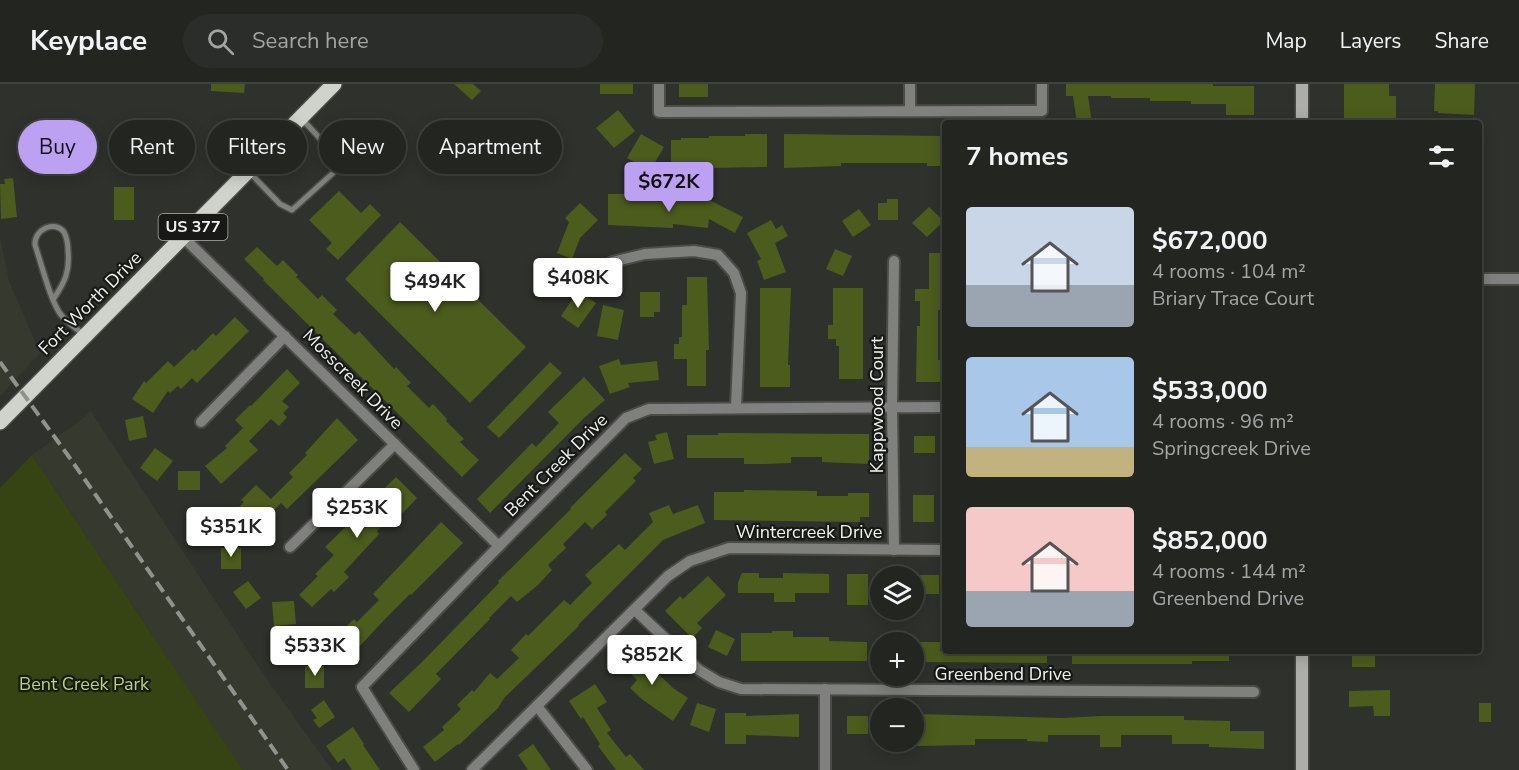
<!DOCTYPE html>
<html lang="en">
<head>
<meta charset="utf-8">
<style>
	:root { --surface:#232521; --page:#2b2d2a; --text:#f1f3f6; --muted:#a3a5a5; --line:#40423f; --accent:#bca0f2 }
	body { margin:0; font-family:"Nunito Sans",sans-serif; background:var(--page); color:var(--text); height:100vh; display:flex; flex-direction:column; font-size:22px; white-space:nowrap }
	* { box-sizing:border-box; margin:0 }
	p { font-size:20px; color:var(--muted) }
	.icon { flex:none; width:33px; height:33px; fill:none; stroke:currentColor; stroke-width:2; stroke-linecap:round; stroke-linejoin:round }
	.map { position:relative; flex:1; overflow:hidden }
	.drawer { position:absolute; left:942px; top:36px; width:540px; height:534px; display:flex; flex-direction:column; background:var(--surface); border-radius:6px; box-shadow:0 3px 15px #0003,0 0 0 2px var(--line) }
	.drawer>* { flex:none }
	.hud { position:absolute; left:18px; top:36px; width:570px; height:54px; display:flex; gap:12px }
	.tools { position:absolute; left:870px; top:482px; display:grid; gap:12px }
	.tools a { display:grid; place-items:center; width:54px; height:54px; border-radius:50%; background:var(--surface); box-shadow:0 3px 15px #0003,0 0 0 2px var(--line); font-size:30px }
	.price { position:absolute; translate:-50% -51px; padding:0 14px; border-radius:6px; background:#fff; color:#222; font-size:20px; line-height:39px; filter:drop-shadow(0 2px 3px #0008) }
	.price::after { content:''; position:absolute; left:50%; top:36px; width:18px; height:14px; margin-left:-9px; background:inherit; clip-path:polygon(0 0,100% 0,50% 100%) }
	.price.selected { background:var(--accent); color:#111 }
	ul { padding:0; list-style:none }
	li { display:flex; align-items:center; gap:18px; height:150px; padding:0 24px }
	li span { display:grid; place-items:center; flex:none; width:168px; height:120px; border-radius:6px; color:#555 }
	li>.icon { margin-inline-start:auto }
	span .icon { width:72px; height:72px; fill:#fffc; stroke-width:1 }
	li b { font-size:26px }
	h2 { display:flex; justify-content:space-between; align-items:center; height:72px; padding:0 24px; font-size:26px }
	.chip { padding:0 21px; border-radius:27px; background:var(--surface); box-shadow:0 3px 15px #0003,0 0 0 2px var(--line); font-size:21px; line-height:54px }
	.chip.selected { background:var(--accent); color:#111 }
	header { display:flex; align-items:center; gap:36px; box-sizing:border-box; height:84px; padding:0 30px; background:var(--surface); border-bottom:2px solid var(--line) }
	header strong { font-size:28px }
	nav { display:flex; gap:33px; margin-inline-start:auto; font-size:21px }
	.search { width:420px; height:54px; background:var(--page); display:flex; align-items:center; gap:15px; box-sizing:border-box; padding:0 21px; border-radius:33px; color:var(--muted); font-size:22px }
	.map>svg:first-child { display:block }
	.built { fill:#35392e }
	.green { fill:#364312 }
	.building { fill:#4b5c1d }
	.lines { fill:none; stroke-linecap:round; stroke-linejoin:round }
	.lane-casing { stroke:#4a4c47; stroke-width:8 }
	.street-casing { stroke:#4a4c47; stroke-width:14 }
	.secondary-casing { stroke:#4a4c47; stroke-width:15 }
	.primary-casing { stroke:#4a4c47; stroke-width:18 }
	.lane { stroke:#80817e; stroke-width:5 }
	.street { stroke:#80817e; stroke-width:10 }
	.secondary { stroke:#adaeaa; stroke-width:12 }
	.primary { stroke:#d0d2cc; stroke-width:15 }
	.rail { stroke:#90928d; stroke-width:4; stroke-dasharray:12 6; stroke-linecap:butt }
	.labels { text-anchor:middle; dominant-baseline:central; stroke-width:4.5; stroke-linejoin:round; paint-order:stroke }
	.shield { fill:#181916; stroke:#afb1ad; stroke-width:1.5 }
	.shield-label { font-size:16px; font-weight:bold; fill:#f0f2ee }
	.street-label { font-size:18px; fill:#f0f2ee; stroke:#181916 }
	.park-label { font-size:18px; fill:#b6d668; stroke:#181916 }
</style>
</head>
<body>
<header>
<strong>Keyplace</strong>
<div class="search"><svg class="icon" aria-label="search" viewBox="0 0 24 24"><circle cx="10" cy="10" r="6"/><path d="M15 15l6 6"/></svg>Search here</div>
<nav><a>Map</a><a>Layers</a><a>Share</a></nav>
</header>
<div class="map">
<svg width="1519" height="686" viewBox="0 0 1519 686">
	<rect width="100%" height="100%" fill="#2f312c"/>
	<g class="built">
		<path d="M0,153L9,197L40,269L0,312Z"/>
		<path d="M90,326L266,594L332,686H243L32,371L86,332Z"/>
	</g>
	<path class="green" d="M32,371L243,686H0V404Z"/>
	<g class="building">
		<path d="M211,0H245L244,9L211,7Z"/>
		<path d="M454,0H473L481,7L472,16Z"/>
		<rect x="600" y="0" width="33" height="10"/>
		<rect x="679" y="0" width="29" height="13"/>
		<path d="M1066,0H1213V2H1254V31H1226V20H1191V17H1150V14H1111V12H1088L1092,39H1077L1073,12H1066Z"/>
		<path d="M1344,0H1389V12H1396V37L1344,38Z"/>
		<path d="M1435,0H1475L1474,31L1438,29V27H1434Z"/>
		<path d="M618,26L635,47L614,64L596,44Z"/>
		<path d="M641,50L664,63L650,87L627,74Z"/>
		<path d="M745,50H767V83L709,84V80H687V84H671V56H681V54H709V52H745Z"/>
		<path d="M784,50L945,52V78L944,82H927V79H841V82L784,84Z"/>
		<path d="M13,94L17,133L1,135L0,100H5L4,95Z"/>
		<rect x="114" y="103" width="20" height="33"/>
		<path d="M339,107L361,129L370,120L381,131L338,176L326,165L332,159L309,136Z"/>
		<path d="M608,110H629V115H690L691,112L712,114L711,117L743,133L735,149L709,135L708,144L673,140V144L608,141Z"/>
		<path d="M887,115H898V136H878V119H887Z"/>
		<path d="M580,119L598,136L580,154L572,175L557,169L569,138L565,134Z"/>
		<path d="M929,123L944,137L927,153L912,139Z"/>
		<path d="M859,125L871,141L853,153L842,137Z"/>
		<path d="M771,136L776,145L782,141L788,152L775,159L786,188L764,196L757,177L761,175L747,149Z"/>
		<path d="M400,138L526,263L470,319L345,195Z"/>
		<path d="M257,163L277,182L283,176L298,191L296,193L318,215L322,211L337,226L333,230L355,251L359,247L394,285L396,283L411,299L407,302L429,324L433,320L447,335L446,337L464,355L460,358L479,376L462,393L263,196L264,195L244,175Z"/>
		<path d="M835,165L852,172L843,192L826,185Z"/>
		<path d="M929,169H945L944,226H938V276H945V298H916L917,242H920V217H915V205H929Z"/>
		<path d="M571,182L572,203L553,204V199L544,200L543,184Z"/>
		<path d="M687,193H707L709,266H706V302H687V275H674V260H679V253H682V221H687Z"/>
		<path d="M760,204H791L788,281H790V303H760Z"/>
		<path d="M833,204H863V295H839V262H836V255H828V241H833Z"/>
		<path d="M578,207L596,219L578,244L561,232Z"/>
		<path d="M640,208H660V228H654V233H640Z"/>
		<path d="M603,221L624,226L618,256L597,252Z"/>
		<path d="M235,233L249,247L197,299L192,294L181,305L178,302L170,309L168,307L153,329L132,315L144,297L146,299L168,277L174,283L193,265L195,267L213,249L216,252Z"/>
		<path d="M619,275L621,281L657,277L659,296L628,299L630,303L610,310L599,282Z"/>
		<path d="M550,278L562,289L499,354L487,343Z"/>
		<path d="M287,285L300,299L282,317L289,323L283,329L287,333L279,342L271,335L249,357L258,366L221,400L205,382L227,364L225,362L243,344L235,336L250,321L251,322Z"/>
		<path d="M584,293L605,316L584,334L490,429L477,415L532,359L536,363L559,339L548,328Z"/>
		<path d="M143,332L147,353L129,357L125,336Z"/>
		<path d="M337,334L358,356L287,425L281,419L263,437L261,435L242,454L225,437L244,418L241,416L256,401L271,415L293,393L289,389L307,371L305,369Z"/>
		<path d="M667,348L674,375L654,380L648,358L657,356L655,351Z"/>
		<path d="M718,349L869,350V380L822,378V373H791V379L765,380H744V374H687V351H718Z"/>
		<rect x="914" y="352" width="21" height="17"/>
		<path d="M155,364L173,377L157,397L140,384Z"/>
		<path d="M625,369L642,385L633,394L636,397L605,428L607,431L592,445L585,438L563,460L566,464L548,481L552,486L538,501L517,518L511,512L489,534L490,535L436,590L441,595L409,628L389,609L423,577L499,499L498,497L571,425L570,424Z"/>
		<rect x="178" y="387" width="22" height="19"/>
		<path d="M396,393L417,414L403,429L399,425L377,447L379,450L344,488L349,493L334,508L331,505L312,523L299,511L318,492L315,490L334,471L325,463Z"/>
		<path d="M744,406L817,407V412H848V409H869V433H860V438L714,436V408H744Z"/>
		<rect x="913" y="411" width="21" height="27"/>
		<path d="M669,421L673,430L698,421L705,439L663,456L578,541L579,542L504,614L498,624L459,661L458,660L435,678L423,663L444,646L442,643L461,625L457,621L472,606L474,608L490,589L497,595L519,574L511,566L526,550L528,552L564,516L570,521L592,499L585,491L619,460L625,466L653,438L649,429Z"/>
		<path d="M441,438L463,459L411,511L410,510L388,532L356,566L350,560L331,579L317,565L332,551L335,553L354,535L357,538L379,516L373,510Z"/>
		<rect x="221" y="464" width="20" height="21"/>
		<path d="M742,489H759V494H783V489L829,490V509H795V518H774V509H738V498Z"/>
		<rect x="847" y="490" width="21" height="31"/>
		<rect x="917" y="491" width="22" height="19"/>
		<path d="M708,492L726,511L697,539L702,544L692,554L665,527L680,512L683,515Z"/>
		<path d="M248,497L261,514L246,525L233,508Z"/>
		<path d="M294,517L296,540L274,542L272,518Z"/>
		<path d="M716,546L735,555L727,572L708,563Z"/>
		<path d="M772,547H793V553H829V557L867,558V577H741V549H772Z"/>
		<path d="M918,558H940V567H1047V579L918,578Z"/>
		<path d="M629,562L673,604L688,614L673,637L643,616L630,604L637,596L617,576Z"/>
		<path d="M1072,567H1229V577H1192V580H1072Z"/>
		<rect x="1352" y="567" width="23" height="16"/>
		<rect x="305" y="582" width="19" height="22"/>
		<path d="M595,600L607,618L597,624L611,646L607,649L626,673L630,670L644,686H616L598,662L600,660L583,633L581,635L569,617Z"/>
		<path d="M1390,606V632H1374L1373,622L1349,623V607Z"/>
		<path d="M324,616L335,633L319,644L313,636L317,634L311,626Z"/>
		<path d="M697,619L716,625L709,648L690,641Z"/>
		<rect x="1479" y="619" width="12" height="19"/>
		<path d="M725,629H746V632L799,630V653L746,651V660H725Z"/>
		<path d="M918,630L1063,634L1100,632H1184V636L1230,637V647H1264V665L1209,663V660H1172V651H1121V663H1100V651H1048V658L1027,657V655H975V661L918,662Z"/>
		<rect x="847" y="632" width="21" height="18"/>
		<path d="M353,643L364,660L363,661L380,686H352L344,674L338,679L326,662Z"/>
		<path d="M533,660L551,686H528L518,671Z"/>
	</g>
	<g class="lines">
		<g class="lane-casing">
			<g id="lane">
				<path d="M250,89L280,120L292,126L333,89C334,64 318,53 302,35"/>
				<path d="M54,214C65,198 70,187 68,167C68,161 67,154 64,148C55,136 34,145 35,161C41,178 51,220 62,232C68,239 77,245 84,251"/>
			</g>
		</g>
		<g class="street-casing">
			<g id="street">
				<path d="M659,0V28L1042,27V0"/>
				<path d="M910,0V26"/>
				<path d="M183,153L499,462"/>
				<path d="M612,178L645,170L694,167L718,171L734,189L741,209L736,323"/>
				<path d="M1479,195H1519"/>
				<path d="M201,338L285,252"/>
				<path d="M290,463L395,360"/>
				<path d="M894,466L892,323L894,177"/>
				<path d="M635,526L699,586L719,598L741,605L1254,608"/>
				<path d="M537,622L587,686"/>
				<path d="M414,686L362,603L499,462L626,334L649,325H664L945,323"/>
				<path d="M472,686L668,492L690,477L729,464L945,466"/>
				<path d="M825,686V605"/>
			</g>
		</g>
		<g class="secondary-casing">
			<g id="secondary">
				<path d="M1302,0V39"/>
				<path d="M1302,567V686"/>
			</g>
		</g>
		<g class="primary-casing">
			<path id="primary" d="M0,338L334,0"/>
		</g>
		<use href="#lane" class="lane"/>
		<use href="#street" class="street"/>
		<use href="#secondary" class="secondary"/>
		<use href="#primary" class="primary"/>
		<path class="rail" d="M0,278L67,370L288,686"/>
	</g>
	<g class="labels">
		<rect class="shield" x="158.5" y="130" width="69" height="26" rx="4.5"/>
		<g class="shield-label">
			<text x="193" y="143">US 377</text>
		</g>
		<g class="street-label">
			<text transform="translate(90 219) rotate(-45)">Fort Worth Drive</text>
			<text transform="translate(353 295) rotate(45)">Mosscreek Drive</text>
			<text transform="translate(877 321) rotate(-90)">Kappwood Court</text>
			<text transform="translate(556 381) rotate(-45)">Bent Creek Drive</text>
			<text x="809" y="448">Wintercreek Drive</text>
			<text x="1003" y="590">Greenbend Drive</text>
		</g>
		<g class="park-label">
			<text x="84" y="600">Bent Creek Park</text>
		</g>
	</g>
</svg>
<div class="tools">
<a><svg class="icon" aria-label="layers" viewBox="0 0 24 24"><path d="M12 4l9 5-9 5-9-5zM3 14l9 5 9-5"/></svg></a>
<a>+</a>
<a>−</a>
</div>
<b class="price selected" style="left:669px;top:129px">$672K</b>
<b class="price" style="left:578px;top:225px">$408K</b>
<b class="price" style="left:435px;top:229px">$494K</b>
<b class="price" style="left:357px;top:455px">$253K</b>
<b class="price" style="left:231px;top:474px">$351K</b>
<b class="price" style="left:315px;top:593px">$533K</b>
<b class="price" style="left:652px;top:602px">$852K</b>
<div class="hud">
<a class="chip selected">Buy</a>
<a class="chip">Rent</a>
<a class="chip">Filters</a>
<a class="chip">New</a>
<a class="chip">Apartment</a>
</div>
<section class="drawer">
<h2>7 homes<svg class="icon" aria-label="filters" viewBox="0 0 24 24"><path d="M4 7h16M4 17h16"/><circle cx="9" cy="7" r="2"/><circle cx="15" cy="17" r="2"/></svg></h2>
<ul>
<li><span style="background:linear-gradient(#c9d6e8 65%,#9aa5b1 0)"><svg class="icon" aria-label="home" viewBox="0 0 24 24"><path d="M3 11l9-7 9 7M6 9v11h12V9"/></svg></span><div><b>$672,000</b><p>4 rooms · 104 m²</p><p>Briary Trace Court</p></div></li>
<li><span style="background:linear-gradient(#a9c7e8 75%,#c2b280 0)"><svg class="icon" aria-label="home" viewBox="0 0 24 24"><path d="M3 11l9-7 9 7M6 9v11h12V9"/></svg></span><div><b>$533,000</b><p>4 rooms · 96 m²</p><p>Springcreek Drive</p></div></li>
<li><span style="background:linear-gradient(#f6c9c9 70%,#9aa5b1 0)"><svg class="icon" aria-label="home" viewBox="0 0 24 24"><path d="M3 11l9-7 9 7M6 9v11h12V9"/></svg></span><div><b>$852,000</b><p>4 rooms · 144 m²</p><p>Greenbend Drive</p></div></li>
</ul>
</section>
</div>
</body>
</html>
